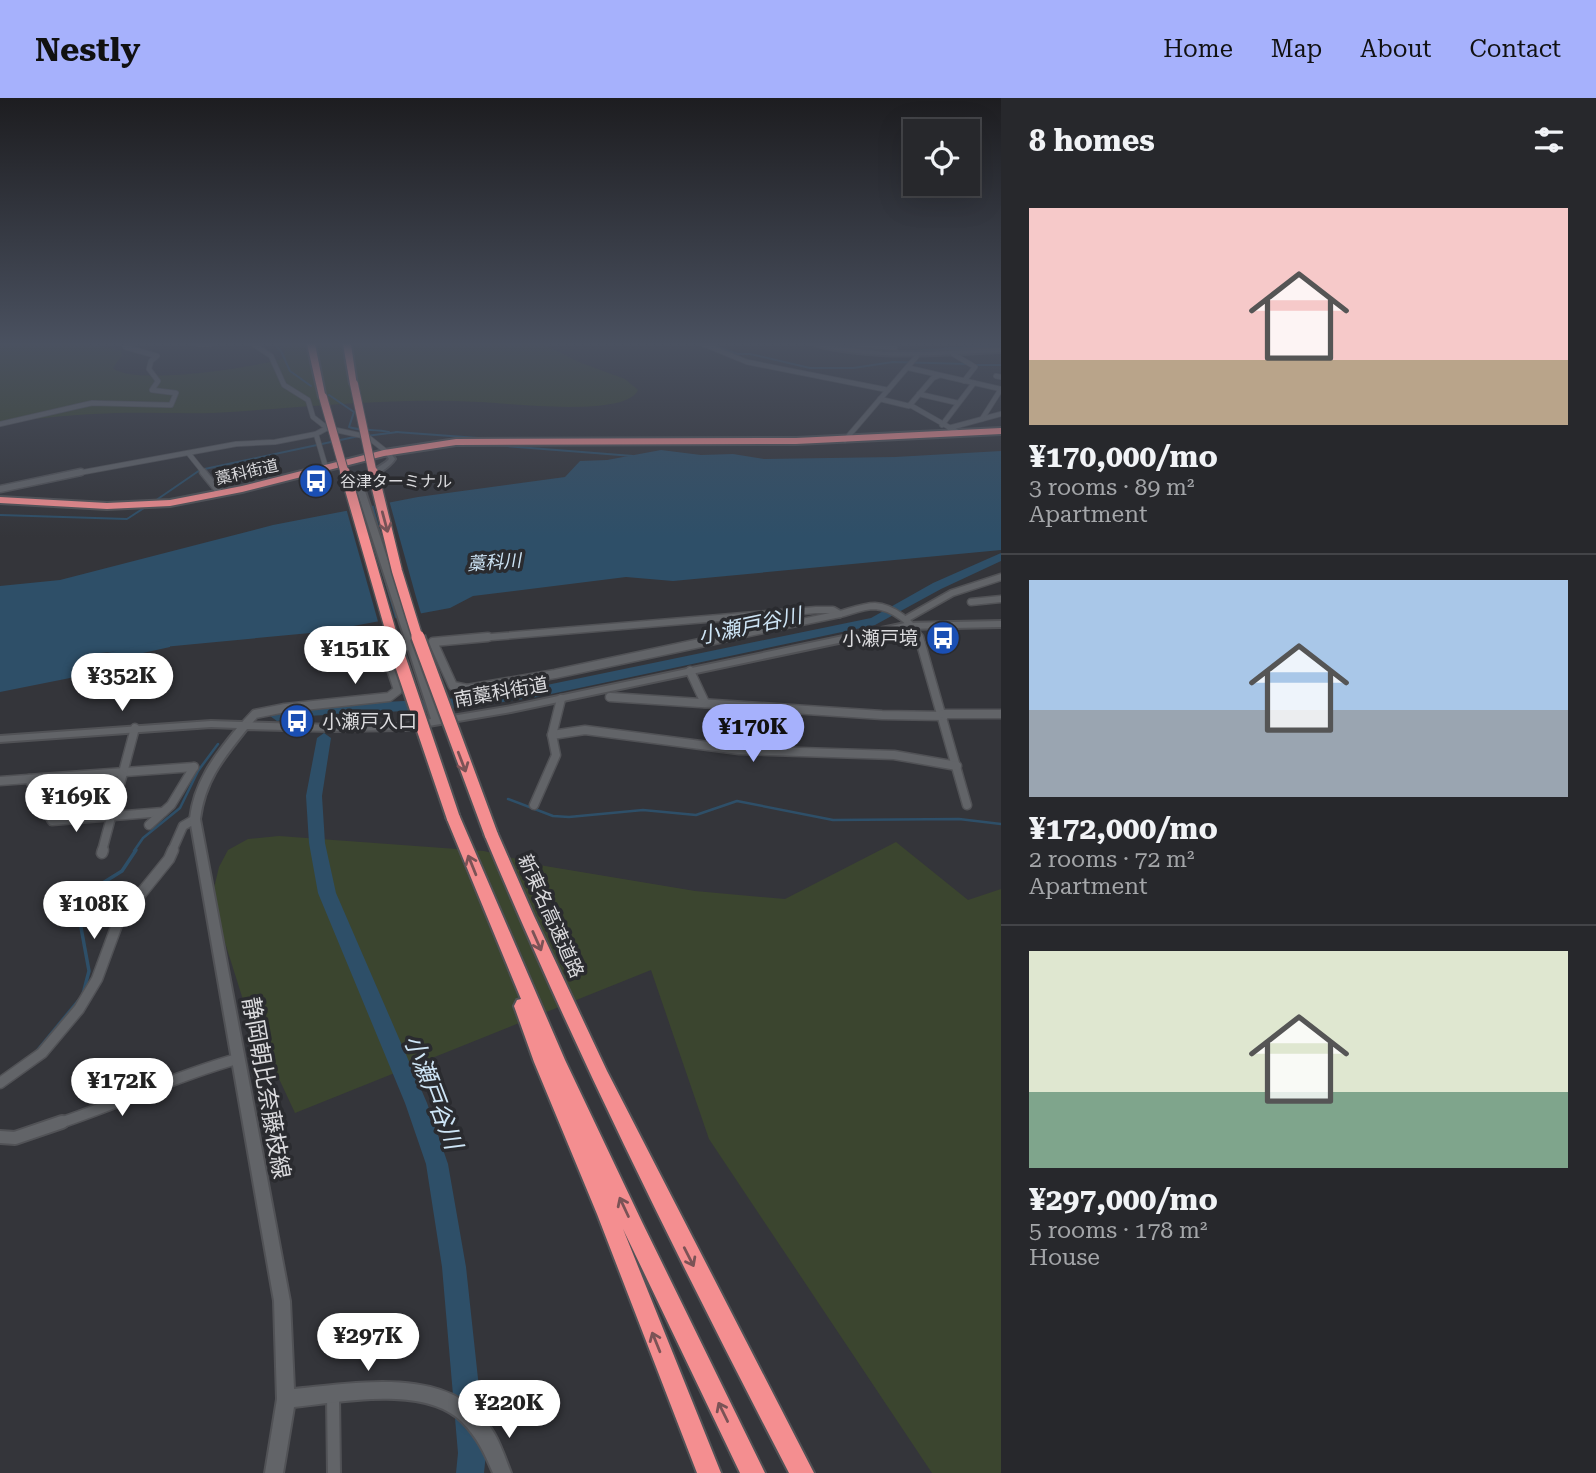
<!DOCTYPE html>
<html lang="en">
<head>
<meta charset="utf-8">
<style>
	:root { --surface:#27282c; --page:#2f3034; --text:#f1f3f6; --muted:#a4a6a9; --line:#434448; --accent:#a6b1fc }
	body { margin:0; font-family:"Roboto Serif","Noto Sans JP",serif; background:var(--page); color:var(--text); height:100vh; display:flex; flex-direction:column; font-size:26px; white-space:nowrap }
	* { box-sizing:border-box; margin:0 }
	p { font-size:23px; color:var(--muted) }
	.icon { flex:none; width:38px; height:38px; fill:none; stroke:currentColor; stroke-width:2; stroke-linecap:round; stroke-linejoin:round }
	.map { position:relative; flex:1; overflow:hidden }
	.details { display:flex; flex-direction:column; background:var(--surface); width:595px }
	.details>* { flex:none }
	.fabs { position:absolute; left:903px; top:21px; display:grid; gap:14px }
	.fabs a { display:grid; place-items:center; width:77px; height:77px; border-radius:0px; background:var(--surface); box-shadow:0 7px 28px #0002,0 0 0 2px var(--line); font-size:35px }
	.price { position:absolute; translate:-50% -60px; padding:0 16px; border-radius:24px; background:#fff; color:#222; font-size:23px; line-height:46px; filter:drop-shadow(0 2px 4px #0008) }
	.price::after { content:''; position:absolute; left:50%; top:42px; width:21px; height:16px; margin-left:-10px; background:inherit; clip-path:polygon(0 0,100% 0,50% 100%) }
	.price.active { background:var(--accent); color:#111 }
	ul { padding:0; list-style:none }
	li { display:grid; align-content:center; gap:14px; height:371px; padding:0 28px }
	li+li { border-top:2px solid var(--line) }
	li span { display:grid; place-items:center; height:217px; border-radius:0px; color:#555 }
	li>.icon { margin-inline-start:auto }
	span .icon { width:126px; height:126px; fill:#fffc; stroke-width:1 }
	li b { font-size:30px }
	h2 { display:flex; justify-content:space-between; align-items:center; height:84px; padding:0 28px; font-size:30px }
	header { display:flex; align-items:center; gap:42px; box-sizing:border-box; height:98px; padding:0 35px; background:var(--accent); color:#111 }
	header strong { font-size:33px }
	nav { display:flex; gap:38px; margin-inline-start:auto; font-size:24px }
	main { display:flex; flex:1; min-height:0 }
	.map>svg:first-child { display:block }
	.green { fill:#3b452f }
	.water { fill:#2e4f68 }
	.pier { fill:#34353a }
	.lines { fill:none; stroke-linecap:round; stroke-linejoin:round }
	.stream-far2 { stroke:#2e4f68; stroke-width:2 }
	.stream-far1 { stroke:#2e4f68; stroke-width:2.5 }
	.stream { stroke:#2e4f68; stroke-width:3.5 }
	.river { fill:#2e4f68; fill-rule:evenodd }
	.street-far4-casing { stroke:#515256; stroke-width:6 }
	.street-far3-casing { stroke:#515256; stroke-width:9 }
	.street-far2-casing { stroke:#515256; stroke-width:11 }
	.street-far1-casing { stroke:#515256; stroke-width:13 }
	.street-casing { stroke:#515256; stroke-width:16 }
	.secondary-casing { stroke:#515256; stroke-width:4 }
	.highway-casing { stroke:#515256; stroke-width:4 }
	.street-far4 { stroke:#626468; stroke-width:4.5 }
	.street-far3 { stroke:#626468; stroke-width:6 }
	.street-far2 { stroke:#626468; stroke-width:8 }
	.street-far1 { stroke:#626468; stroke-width:10 }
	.street { stroke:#626468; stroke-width:12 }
	.secondary { fill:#626468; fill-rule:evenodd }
	.highway { fill:#f48e90; fill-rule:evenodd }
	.highway-bridge-far2-casing { stroke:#515256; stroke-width:10; stroke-linecap:butt }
	.highway-bridge-far1-casing { stroke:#515256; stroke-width:13; stroke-linecap:butt }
	.highway-bridge-casing { stroke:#515256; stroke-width:17; stroke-linecap:butt }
	.highway-bridge-far2 { stroke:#f48e90; stroke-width:8 }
	.highway-bridge-far1 { stroke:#f48e90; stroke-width:10 }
	.highway-bridge { stroke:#f48e90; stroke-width:13 }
	.oneway { stroke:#7b5356 }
	.labels { text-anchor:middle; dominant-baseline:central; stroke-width:7; stroke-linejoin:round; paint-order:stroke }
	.far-street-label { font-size:16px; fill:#dbdbde; stroke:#2a2b2f }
	.far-poi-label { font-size:16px; fill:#dbdbde; stroke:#2a2b2f; text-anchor:start }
	.far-water-label { font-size:18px; font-style:italic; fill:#cee5f6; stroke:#2a2b2f }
	.poi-label { font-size:19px; fill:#dbdbde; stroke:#2a2b2f; text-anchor:end }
	.street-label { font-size:19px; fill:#dbdbde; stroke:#2a2b2f }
	.water-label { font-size:21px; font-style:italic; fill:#cee5f6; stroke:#2a2b2f }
	.near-street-label { font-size:23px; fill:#dbdbde; stroke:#2a2b2f }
	.near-water-label { font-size:24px; font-style:italic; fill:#cee5f6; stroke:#2a2b2f }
</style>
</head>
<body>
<header>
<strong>Nestly</strong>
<nav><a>Home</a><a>Map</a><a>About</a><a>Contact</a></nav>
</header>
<main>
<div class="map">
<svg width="1001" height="1375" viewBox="0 0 1001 1375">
	<rect width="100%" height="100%" fill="#34353a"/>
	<g class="green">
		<path d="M0,246C40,246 82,242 121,253L122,257L113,270C132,288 257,270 283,260L285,253L278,246H543L579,264L625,281L638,292C626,320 507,305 479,304C389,299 301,310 213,315C181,316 149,314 117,315C78,316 39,320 0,325Z"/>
		<path d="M279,738L484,753L545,768L695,793L785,801L896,744L968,802L1001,791V1375H932L709,1041L651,872L295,1015L245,908L215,813L213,794L219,769L228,752L248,741Z"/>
	</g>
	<path class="water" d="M661,352L701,357L733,356L764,361L895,359L1001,353V452L673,483L626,479L473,498L450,510L321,534L100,555L75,579L0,594V488L60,482L273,427L418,399L565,379L580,363L607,362Z"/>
	<g class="pier">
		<path d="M389,402L416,499L422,519L404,522L398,502L373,405Z"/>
		<path d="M362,407L396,523L379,527L346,410Z"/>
	</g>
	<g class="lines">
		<g class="stream-far2">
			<path d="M274,246L281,253L290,273L311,288"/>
			<path d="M710,246L737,256H750L810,270H853L893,264L968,266"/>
			<path d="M977,267H1001"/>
			<path d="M329,297L354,314L349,329C360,333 376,331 389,334"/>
			<path d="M396,334L478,340"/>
			<path d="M366,338L398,334"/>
			<path d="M493,347L633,358"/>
			<path d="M152,405L200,372L359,338"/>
			<path d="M0,417L127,421L147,408"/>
		</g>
		<g class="stream-far1">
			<path d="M508,701L553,718L569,719L643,712L696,717L737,703L833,722L959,721L1001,726"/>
			<path d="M134,753L143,740L180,710L198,673L218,646"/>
		</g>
		<g class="stream">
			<path d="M83,896L89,873L78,813L85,796L122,773L136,752"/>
			<path d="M37,953L79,902"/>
		</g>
		<g class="river">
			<path d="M824,246H841L867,253L863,255Z"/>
			<path d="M1000,246L992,251L899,257L895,255L899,253Z"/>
			<path d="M1001,455V463L941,491L875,527L537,599L462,610L307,618L277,623L270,618L277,613L307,608L462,600L537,589L871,520L933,485Z"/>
			<path d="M165,542L170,543V549L71,571L64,567L71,563Z"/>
			<path d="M324,635L331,640L322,698L325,745L336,795L427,1005L448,1066L466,1169L486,1355L484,1375H456L458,1355L442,1169L426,1066L405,1005L318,795L309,745L306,698L317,640Z"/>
		</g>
		<g class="street-far4-casing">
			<g id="street-far4">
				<path d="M197,246H211"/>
				<path d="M253,246L271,258L284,287L308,302L313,319L327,330"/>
				<path d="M703,246L747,264L888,292"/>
				<path d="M853,246L895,250"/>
				<path d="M953,256L975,269L964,283"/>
				<path d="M909,270L1001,291"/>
				<path d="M996,278L1001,279"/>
				<path d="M919,296L958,305"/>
				<path d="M880,301L909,308L933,280L938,278"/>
				<path d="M910,307L961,336"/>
				<path d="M982,321L1001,291"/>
				<path d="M0,326L92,305L171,307L176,295L152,292L158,283L149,271L151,263L157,258L125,249L130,246"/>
				<path d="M942,327L974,285"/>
				<path d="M949,330L1001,316"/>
				<path d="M316,336L326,370"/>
				<path d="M845,342L917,258"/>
				<path d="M189,356L205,376"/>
				<path d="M73,376L236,346L275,344L316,336L327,330L368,339L388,355"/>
			</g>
		</g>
		<g class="street-far3-casing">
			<g id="street-far3">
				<path d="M203,374L220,395"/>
				<path d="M0,391L81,374"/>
				<path d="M971,504L1001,501"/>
				<path d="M840,516C851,513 864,508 875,508C892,509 914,525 920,541"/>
				<path d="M906,521L952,495L1001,479"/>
				<path d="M467,541L816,512H833L840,516"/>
				<path d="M720,541L840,516"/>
			</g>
		</g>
		<g class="street-far2-casing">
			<g id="street-far2">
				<path d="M488,539L433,544L453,588L467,591L555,576L728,539"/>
				<path d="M919,539L967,707"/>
				<path d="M690,573L705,605"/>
				<path d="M610,599L882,617L944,618"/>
				<path d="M943,616H1001"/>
				<path d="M244,628L255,616L285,610L389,599L398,592L385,552L416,547"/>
				<path d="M552,637L585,632L739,652L894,657L957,668"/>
				<path d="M29,681L52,723L163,714"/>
				<path d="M0,683L194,669"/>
				<path d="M534,707L556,657L552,637L561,601"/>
				<path d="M149,727L171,707L194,669"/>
				<path d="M102,753L135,630"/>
				<path d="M172,753L183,728L195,721"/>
			</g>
		</g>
		<g class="street-far1-casing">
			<g id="street-far1">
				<path d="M102,755L103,752"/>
				<path d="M0,985L42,955L79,911L97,881L118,824L169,761L173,752"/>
				<path d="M57,1026C118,1006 175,978 237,961"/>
			</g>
		</g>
		<g class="street-casing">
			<g id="street">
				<path d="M0,1039L15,1040L62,1024"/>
				<path d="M333,1298L334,1375"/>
			</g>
		</g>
		<g class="secondary-casing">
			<g id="secondary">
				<path d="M812,246L885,254H931L1001,250V254C950,256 900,261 849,254C837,252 823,251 812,246Z"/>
				<path d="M386,354H390L395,361C387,374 370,376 364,390L440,620L511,608L905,525L1001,523V529L905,531L511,614L405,632L332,633L247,631C224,660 205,682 200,721L290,1203L294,1291C359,1285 456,1266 494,1335C501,1347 506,1362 511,1375H493C485,1356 477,1339 462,1324C425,1287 341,1304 294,1309L283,1375H265L277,1301L274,1203L190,721C194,684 214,658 237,630L211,629L0,644V638L211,623L332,627L405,626L431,621L356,390L363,379L386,364L389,361L385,355Z"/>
			</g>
		</g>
		<g class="highway-casing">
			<g id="highway">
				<path d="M307,246H315L326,301L319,299Z"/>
				<path d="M343,246H351L357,288L350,286Z"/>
				<path d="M1001,330V336L796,346L456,347L384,358L242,394L170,408L107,411L0,405V399L107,405L170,402L242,388L384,352L456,341L796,340Z"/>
				<path d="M453,714L458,715L460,719L565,962L642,1124L765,1375H740L623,1131L721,1375H697L597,1116L534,964L514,908L517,902L521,901L446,719L448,715Z"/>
				<path d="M491,730L496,732L498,736L534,818L607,973L814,1375H789C680,1165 575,954 484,736L486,732Z"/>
			</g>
		</g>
		<use href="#street-far4" class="street-far4"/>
		<use href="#street-far3" class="street-far3"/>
		<use href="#street-far2" class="street-far2"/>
		<use href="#street-far1" class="street-far1"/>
		<use href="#street" class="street"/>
		<use href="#secondary" class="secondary"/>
		<use href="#highway" class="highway"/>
		<g class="highway-bridge-far2-casing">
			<g id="highway-bridge-far2">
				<path d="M354,286L373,376"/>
				<path d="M323,299L345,376"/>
			</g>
		</g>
		<g class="highway-bridge-far1-casing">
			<g id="highway-bridge-far1">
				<path d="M345,374L393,541"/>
				<path d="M373,374L397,473L418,541"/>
			</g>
		</g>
		<g class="highway-bridge-casing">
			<g id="highway-bridge">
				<path d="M392,539L453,719"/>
				<path d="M418,539L491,736"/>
			</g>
		</g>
		<use href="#highway-bridge-far2" class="highway-bridge-far2"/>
		<use href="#highway-bridge-far1" class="highway-bridge-far1"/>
		<use href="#highway-bridge" class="highway-bridge"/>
	</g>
	<defs><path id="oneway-shaft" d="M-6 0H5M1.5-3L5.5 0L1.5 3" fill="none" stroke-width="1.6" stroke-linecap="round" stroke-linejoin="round" transform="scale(1.75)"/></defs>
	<g class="oneway">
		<use href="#oneway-shaft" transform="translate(385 424) rotate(75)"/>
		<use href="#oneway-shaft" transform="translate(462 664) rotate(69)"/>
		<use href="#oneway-shaft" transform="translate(472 767) rotate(-112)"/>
		<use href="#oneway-shaft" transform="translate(537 843) rotate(66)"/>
		<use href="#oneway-shaft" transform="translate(624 1109) rotate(-115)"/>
		<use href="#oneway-shaft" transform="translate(689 1159) rotate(63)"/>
		<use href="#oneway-shaft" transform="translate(656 1244) rotate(-112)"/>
		<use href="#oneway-shaft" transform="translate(723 1314) rotate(-116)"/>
	</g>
	<linearGradient id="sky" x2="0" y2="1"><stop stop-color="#1d1d20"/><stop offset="0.56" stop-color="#4a5160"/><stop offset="1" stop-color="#4a5160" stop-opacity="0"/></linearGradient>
	<rect width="1001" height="439" fill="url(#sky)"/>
	<defs>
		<g id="bus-disc" transform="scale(1.75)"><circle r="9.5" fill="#1a4fb4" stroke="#2a2b2f"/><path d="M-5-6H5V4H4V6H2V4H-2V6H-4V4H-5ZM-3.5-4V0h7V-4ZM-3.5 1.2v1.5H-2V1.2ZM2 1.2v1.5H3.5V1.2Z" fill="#fff"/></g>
	</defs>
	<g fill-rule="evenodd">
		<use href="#bus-disc" x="316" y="383"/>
		<use href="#bus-disc" x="943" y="540"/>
		<use href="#bus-disc" x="297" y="623"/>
	</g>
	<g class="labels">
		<g class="far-street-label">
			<text transform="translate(247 374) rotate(-13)">藁科街道</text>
		</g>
		<g class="far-poi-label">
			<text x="340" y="383">谷津ターミナル</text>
		</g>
		<g class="far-water-label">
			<text transform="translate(494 464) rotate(-4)">藁科川</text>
		</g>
		<g class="poi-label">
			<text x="918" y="540">小瀬戸境</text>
			<text x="322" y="623" text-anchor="start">小瀬戸入口</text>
		</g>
		<g class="street-label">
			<text transform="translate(501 594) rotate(-10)">南藁科街道</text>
			<text transform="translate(551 818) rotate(66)">新東名高速道路</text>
		</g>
		<g class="water-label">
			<text transform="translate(750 528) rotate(-12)">小瀬戸谷川</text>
		</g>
		<g class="near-street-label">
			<text transform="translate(266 990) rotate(80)">静岡朝比奈藤枝線</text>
		</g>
		<g class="near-water-label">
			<text transform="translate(433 994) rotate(69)">小瀬戸谷川</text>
		</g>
	</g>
</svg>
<div class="fabs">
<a><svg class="icon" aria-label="locate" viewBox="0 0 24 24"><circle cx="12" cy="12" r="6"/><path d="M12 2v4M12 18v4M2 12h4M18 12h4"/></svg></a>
</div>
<b class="price" style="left:355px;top:588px">¥151K</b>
<b class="price" style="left:122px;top:615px">¥352K</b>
<b class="price active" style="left:753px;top:666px">¥170K</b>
<b class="price" style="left:76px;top:736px">¥169K</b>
<b class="price" style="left:94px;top:843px">¥108K</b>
<b class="price" style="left:122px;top:1020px">¥172K</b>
<b class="price" style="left:368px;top:1275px">¥297K</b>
<b class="price" style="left:509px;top:1342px">¥220K</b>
</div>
<section class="details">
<h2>8 homes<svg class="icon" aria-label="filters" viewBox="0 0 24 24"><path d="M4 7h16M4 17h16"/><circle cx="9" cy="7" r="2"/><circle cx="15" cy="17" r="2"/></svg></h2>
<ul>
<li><span style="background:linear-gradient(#f6c9c9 70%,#b9a48a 0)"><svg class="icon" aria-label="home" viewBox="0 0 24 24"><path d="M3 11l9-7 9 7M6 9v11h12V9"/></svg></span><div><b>¥170,000/mo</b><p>3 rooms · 89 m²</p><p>Apartment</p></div></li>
<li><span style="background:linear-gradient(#a9c7e8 60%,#9aa5b1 0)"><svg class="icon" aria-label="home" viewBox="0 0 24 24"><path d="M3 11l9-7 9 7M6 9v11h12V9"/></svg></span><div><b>¥172,000/mo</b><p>2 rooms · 72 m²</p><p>Apartment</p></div></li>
<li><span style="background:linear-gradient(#dfe7d0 65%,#7fa58c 0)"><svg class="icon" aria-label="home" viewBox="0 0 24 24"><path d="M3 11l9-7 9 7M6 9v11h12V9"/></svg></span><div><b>¥297,000/mo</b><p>5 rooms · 178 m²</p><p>House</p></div></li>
</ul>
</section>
</main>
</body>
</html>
